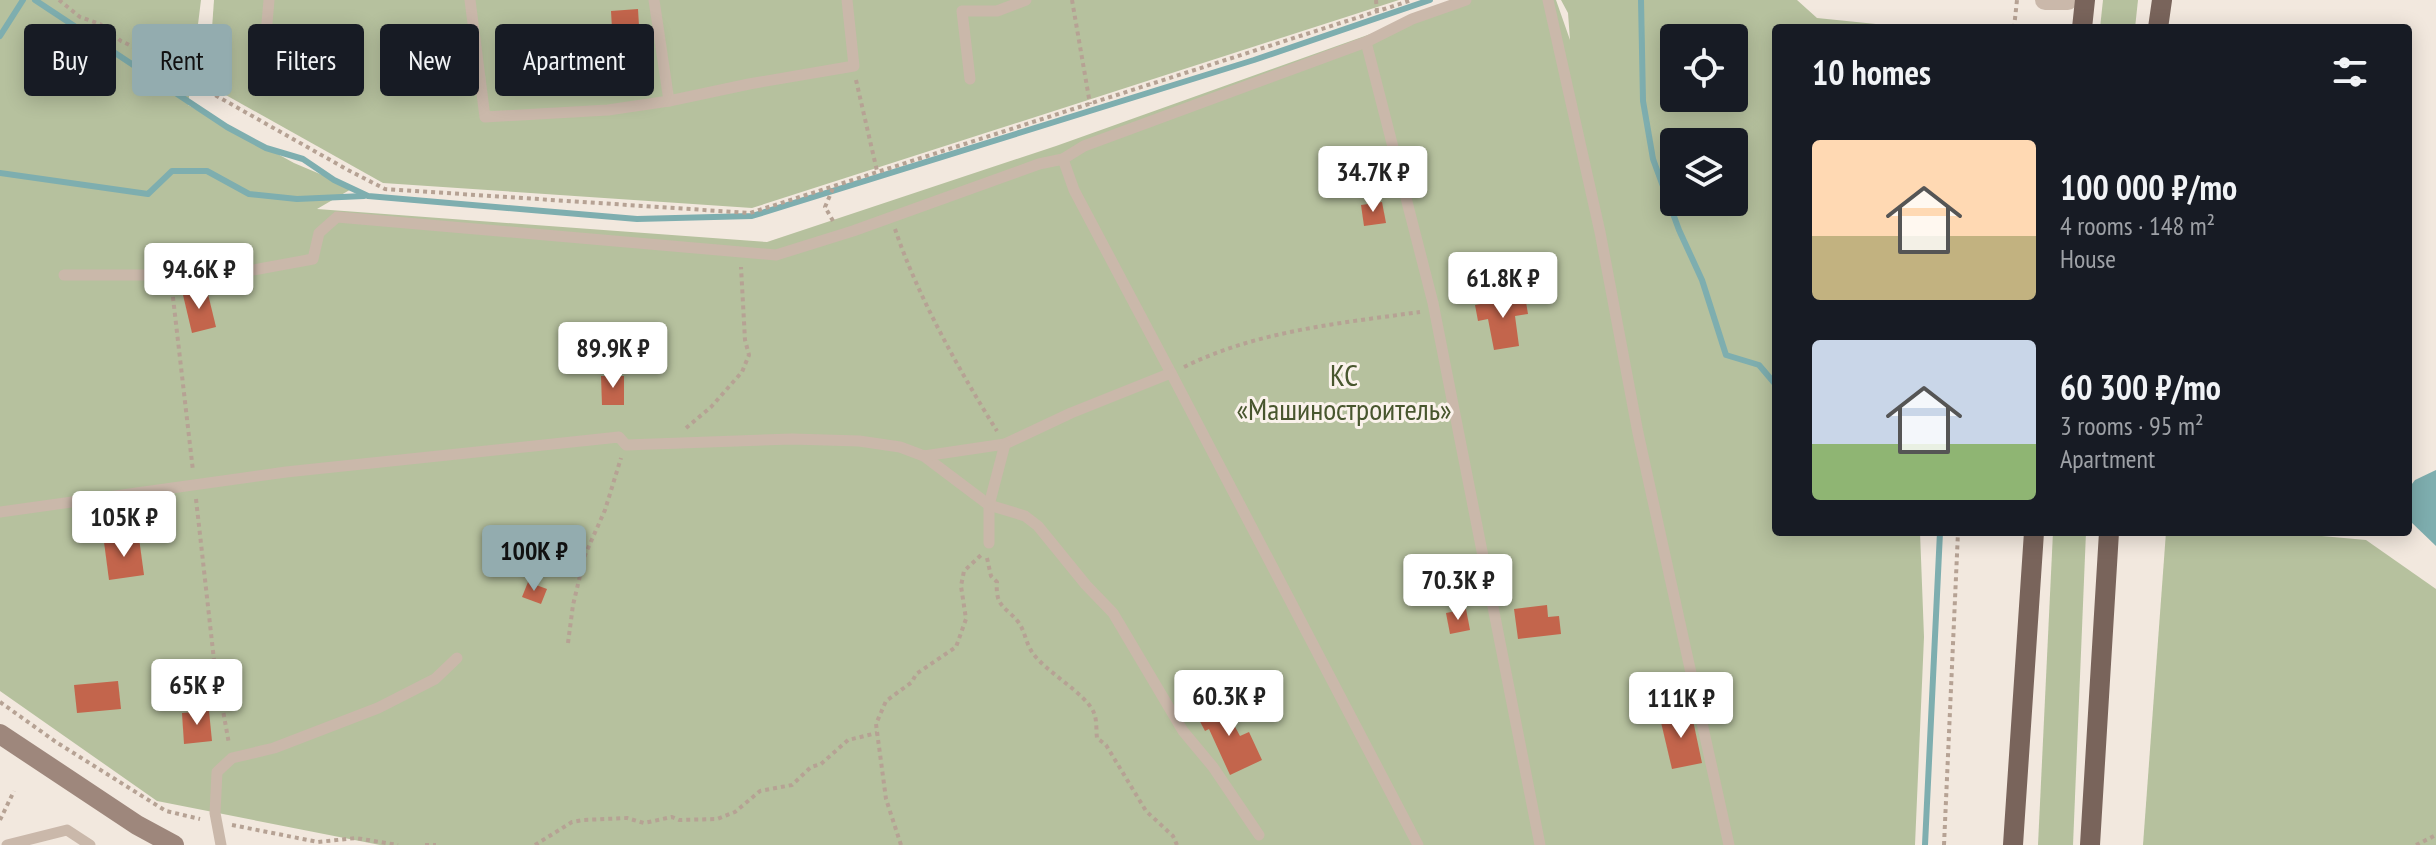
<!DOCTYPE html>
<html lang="en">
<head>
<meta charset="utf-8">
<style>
	:root { --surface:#171b24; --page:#20242c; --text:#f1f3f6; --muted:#9ea1a6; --accent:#93acaf }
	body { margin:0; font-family:"PT Sans Narrow",sans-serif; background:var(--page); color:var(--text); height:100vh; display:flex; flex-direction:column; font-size:30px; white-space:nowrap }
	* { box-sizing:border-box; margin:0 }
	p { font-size:26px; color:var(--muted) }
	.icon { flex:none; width:44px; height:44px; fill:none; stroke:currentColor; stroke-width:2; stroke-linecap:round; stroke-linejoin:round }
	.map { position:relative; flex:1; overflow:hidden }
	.side { position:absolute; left:1772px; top:24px; width:640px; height:512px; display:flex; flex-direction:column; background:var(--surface); border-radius:8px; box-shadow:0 4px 20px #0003 }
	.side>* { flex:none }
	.banner { position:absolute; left:24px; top:24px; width:760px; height:72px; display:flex; gap:16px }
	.fabs { position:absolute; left:1660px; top:24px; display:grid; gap:16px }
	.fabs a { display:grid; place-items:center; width:88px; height:88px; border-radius:8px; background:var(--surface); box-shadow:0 4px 20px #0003; font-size:40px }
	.price { position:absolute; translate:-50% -68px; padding:0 18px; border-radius:8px; background:#fff; color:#222; font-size:26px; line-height:52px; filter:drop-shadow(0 2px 4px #0008) }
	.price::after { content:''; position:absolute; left:50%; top:48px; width:24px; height:18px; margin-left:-12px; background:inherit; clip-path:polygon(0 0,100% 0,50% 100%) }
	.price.on { background:var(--accent); color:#111 }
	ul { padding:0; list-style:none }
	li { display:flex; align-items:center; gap:24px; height:200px; padding:0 40px }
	li span { display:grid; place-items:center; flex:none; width:224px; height:160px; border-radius:8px; color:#555 }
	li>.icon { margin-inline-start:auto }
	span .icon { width:96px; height:96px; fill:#fffc; stroke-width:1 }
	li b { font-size:34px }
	h2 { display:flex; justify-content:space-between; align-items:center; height:96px; padding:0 40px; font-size:34px }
	.chip { padding:0 28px; border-radius:8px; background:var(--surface); box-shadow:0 4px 20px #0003; font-size:28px; line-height:72px }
	.chip.on { background:var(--accent); color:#111 }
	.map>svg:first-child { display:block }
	.green { fill:#b6c19e; fill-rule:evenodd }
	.water { fill:#7eaeaf }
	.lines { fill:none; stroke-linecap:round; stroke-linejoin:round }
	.stream { stroke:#7eaeaf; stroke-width:6 }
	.building { fill:#c3654c }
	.path { stroke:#b6a294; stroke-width:4; stroke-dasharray:4 4; stroke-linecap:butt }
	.service { stroke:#cab8aa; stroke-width:11 }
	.minor { stroke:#cab8aa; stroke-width:20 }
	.secondary { stroke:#9e877c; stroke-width:20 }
	.primary { stroke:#79645b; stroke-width:20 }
	.labels { text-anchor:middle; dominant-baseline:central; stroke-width:6; stroke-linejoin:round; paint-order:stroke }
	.park-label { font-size:30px; fill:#48562e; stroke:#faf2eb }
</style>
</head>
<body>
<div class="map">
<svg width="2436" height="845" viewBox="0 0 2436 845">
	<rect width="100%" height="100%" fill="#f2e8de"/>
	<g class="green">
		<path d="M0,0H201L188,105L294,163L353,188L317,209L767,242L1056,146L1466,0H1556L1570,40L1568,13L1561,0H1797L1817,18L1876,24L1889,28H1776V532H1920L1924,637L1915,845H380L157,801L0,691ZM1674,38H1734V98H1674ZM1674,142H1734V202H1674Z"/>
		<path d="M214,0H1399L752,208L383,183L208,85Z"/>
		<path d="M2103,0H2138L2135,28H2100Z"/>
		<path d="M2053,532H2086L2073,845H2038Z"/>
		<path d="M2166,532H2278L2366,540L2436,589V845H2143Z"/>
	</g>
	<path class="water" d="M2436,470V546L2410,521L2408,503V489L2415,480Z"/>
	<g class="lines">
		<g class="stream">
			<path d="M35,0L227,127L266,148L303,159L334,180L368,196L637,219L752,216L1254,60L1430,0"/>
			<path d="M1641,0L1643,101L1653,159L1679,230L1702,280L1726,355L1759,365L1776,385"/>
			<path d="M0,36L23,0"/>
			<path d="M0,173L148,194L172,171H207L249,194L297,199L364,196"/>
			<path d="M1925,845L1940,532"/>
		</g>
	</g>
	<g class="building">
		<path d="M638,9L640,43L596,46L595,30L612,29L611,11Z"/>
		<path d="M1382,202L1386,223L1364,226L1361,205Z"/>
		<path d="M207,290L216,327L192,333L183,295Z"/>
		<path d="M1525,296L1528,314L1515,316L1519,346L1494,350L1488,319L1478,321L1475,305Z"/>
		<path d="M601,376H624V405H602Z"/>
		<path d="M139,538L144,575L109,580L104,542Z"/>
		<path d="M528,582L547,589L541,604L522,597Z"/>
		<path d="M1547,605L1548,617L1559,616L1561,634L1518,639L1514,609Z"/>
		<path d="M1466,609L1470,630L1450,634L1446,613Z"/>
		<path d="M118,681L121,709L77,713L74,685Z"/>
		<path d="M1220,699L1240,736L1249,732L1262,760L1230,775L1209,729L1205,731L1195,712Z"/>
		<path d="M209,711L212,741L184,744L182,713Z"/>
		<path d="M1691,711L1702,763L1672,769L1660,718Z"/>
	</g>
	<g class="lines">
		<g class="path">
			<path d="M59,0L80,17L100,24L121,41L138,49L172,77L182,79L193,75L201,77L207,81L215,95L348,170L385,189L750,213L1412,0"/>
			<path d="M1072,0L1090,104"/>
			<path d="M1376,0L1377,11"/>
			<path d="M2014,28L2017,0"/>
			<path d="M856,80L877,171"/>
			<path d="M833,221L825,207L834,186"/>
			<path d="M895,229C917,295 960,372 997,431"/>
			<path d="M172,289L193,471"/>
			<path d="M1184,367C1256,331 1341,323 1420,312"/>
			<path d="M686,428L711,407L742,372L749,355L745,340L741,267"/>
			<path d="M196,499L214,660L229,744"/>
			<path d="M987,558L991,576L997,582C995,608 1006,606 1019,623C1025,632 1026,643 1032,652C1045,672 1086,693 1094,713C1097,720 1096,730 1097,738L1106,745L1146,811L1173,836L1177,845"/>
			<path d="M568,643L573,605L585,555L605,510L621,458"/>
			<path d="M0,702L56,742L166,811L200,819"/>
			<path d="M0,820L14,791"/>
			<path d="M232,825L318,842L356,838L398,845"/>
			<path d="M425,845H436"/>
			<path d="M535,845L572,822L583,820L627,818L644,823L672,817L679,820L717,819L735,812L760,791L792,785L811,767L821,764L848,740L877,733"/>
			<path d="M901,845L886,799L876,724L886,701L912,682L916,674L956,647L966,619L961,586L964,571L981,555"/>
			<path d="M1944,845L1958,532"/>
			<path d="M2416,845L2436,835"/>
		</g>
		<g class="service">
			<path d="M470,0L485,117L608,110L669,101L749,84L854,66L847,0"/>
			<path d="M654,0L669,101"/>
			<path d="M1548,0L1600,232L1638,433L1729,845"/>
			<path d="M1366,42L1433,303L1540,845"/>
			<path d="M264,57L269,0"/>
			<path d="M970,79L962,11H997L1026,0"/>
			<path d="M64,275H226L313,259L319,233L337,217L776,255L853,231L1039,164L1063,159"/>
			<path d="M1171,373L1074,190L1063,159L1084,146L1366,42L1412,19L1466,0"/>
			<path d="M924,456L989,505L1025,516L1038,526L1086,585L1113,613L1183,731L1213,767L1259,835"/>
			<path d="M0,512L286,472L619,437L626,445L792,439L859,441L900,447L924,456L1005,444L1071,413L1171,373L1418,845"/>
			<path d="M989,543V505L1005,444"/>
			<path d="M7,845L67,830L90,845"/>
			<path d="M221,845L215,813L217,772L232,758L274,748L378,708L435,679L457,658"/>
		</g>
		<path class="minor" d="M2045,0H2068"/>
		<path class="secondary" d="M0,734L137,825L174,845"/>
		<g class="primary">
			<path d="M2082,28L2085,0"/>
			<path d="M2158,28L2162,0"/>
			<path d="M2013,845L2034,532"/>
			<path d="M2090,845L2109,532"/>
		</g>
	</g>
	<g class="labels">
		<g class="park-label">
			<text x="1344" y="374">КС<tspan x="1344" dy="34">«Машиностроитель»</tspan></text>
		</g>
	</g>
</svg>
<div class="fabs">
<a><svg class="icon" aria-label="locate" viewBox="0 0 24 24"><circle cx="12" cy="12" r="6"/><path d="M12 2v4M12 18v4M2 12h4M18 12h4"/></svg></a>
<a><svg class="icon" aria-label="layers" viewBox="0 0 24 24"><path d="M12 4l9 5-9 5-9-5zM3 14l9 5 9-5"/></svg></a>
</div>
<b class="price" style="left:1373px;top:214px">34.7K ₽</b>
<b class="price" style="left:199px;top:311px">94.6K ₽</b>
<b class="price" style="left:1503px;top:320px">61.8K ₽</b>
<b class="price" style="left:613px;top:390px">89.9K ₽</b>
<b class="price" style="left:124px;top:559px">105K ₽</b>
<b class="price on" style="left:534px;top:593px">100K ₽</b>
<b class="price" style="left:1458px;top:622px">70.3K ₽</b>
<b class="price" style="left:197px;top:727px">65K ₽</b>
<b class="price" style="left:1229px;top:738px">60.3K ₽</b>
<b class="price" style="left:1681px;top:740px">111K ₽</b>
<div class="banner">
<a class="chip">Buy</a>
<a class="chip on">Rent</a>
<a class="chip">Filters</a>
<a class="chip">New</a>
<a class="chip">Apartment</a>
</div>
<section class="side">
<h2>10 homes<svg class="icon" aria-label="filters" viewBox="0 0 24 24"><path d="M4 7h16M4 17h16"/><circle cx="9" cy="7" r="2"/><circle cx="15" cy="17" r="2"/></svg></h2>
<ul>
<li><span style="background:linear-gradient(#ffd9b3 60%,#c2b280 0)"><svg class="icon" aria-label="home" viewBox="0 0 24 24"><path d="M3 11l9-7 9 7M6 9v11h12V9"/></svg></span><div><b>100 000 ₽/mo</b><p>4 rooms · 148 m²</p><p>House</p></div></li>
<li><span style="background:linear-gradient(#c9d6e8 65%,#8fb573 0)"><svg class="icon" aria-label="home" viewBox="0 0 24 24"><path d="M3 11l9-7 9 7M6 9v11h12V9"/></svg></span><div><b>60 300 ₽/mo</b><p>3 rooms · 95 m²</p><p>Apartment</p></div></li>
</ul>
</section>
</div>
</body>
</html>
